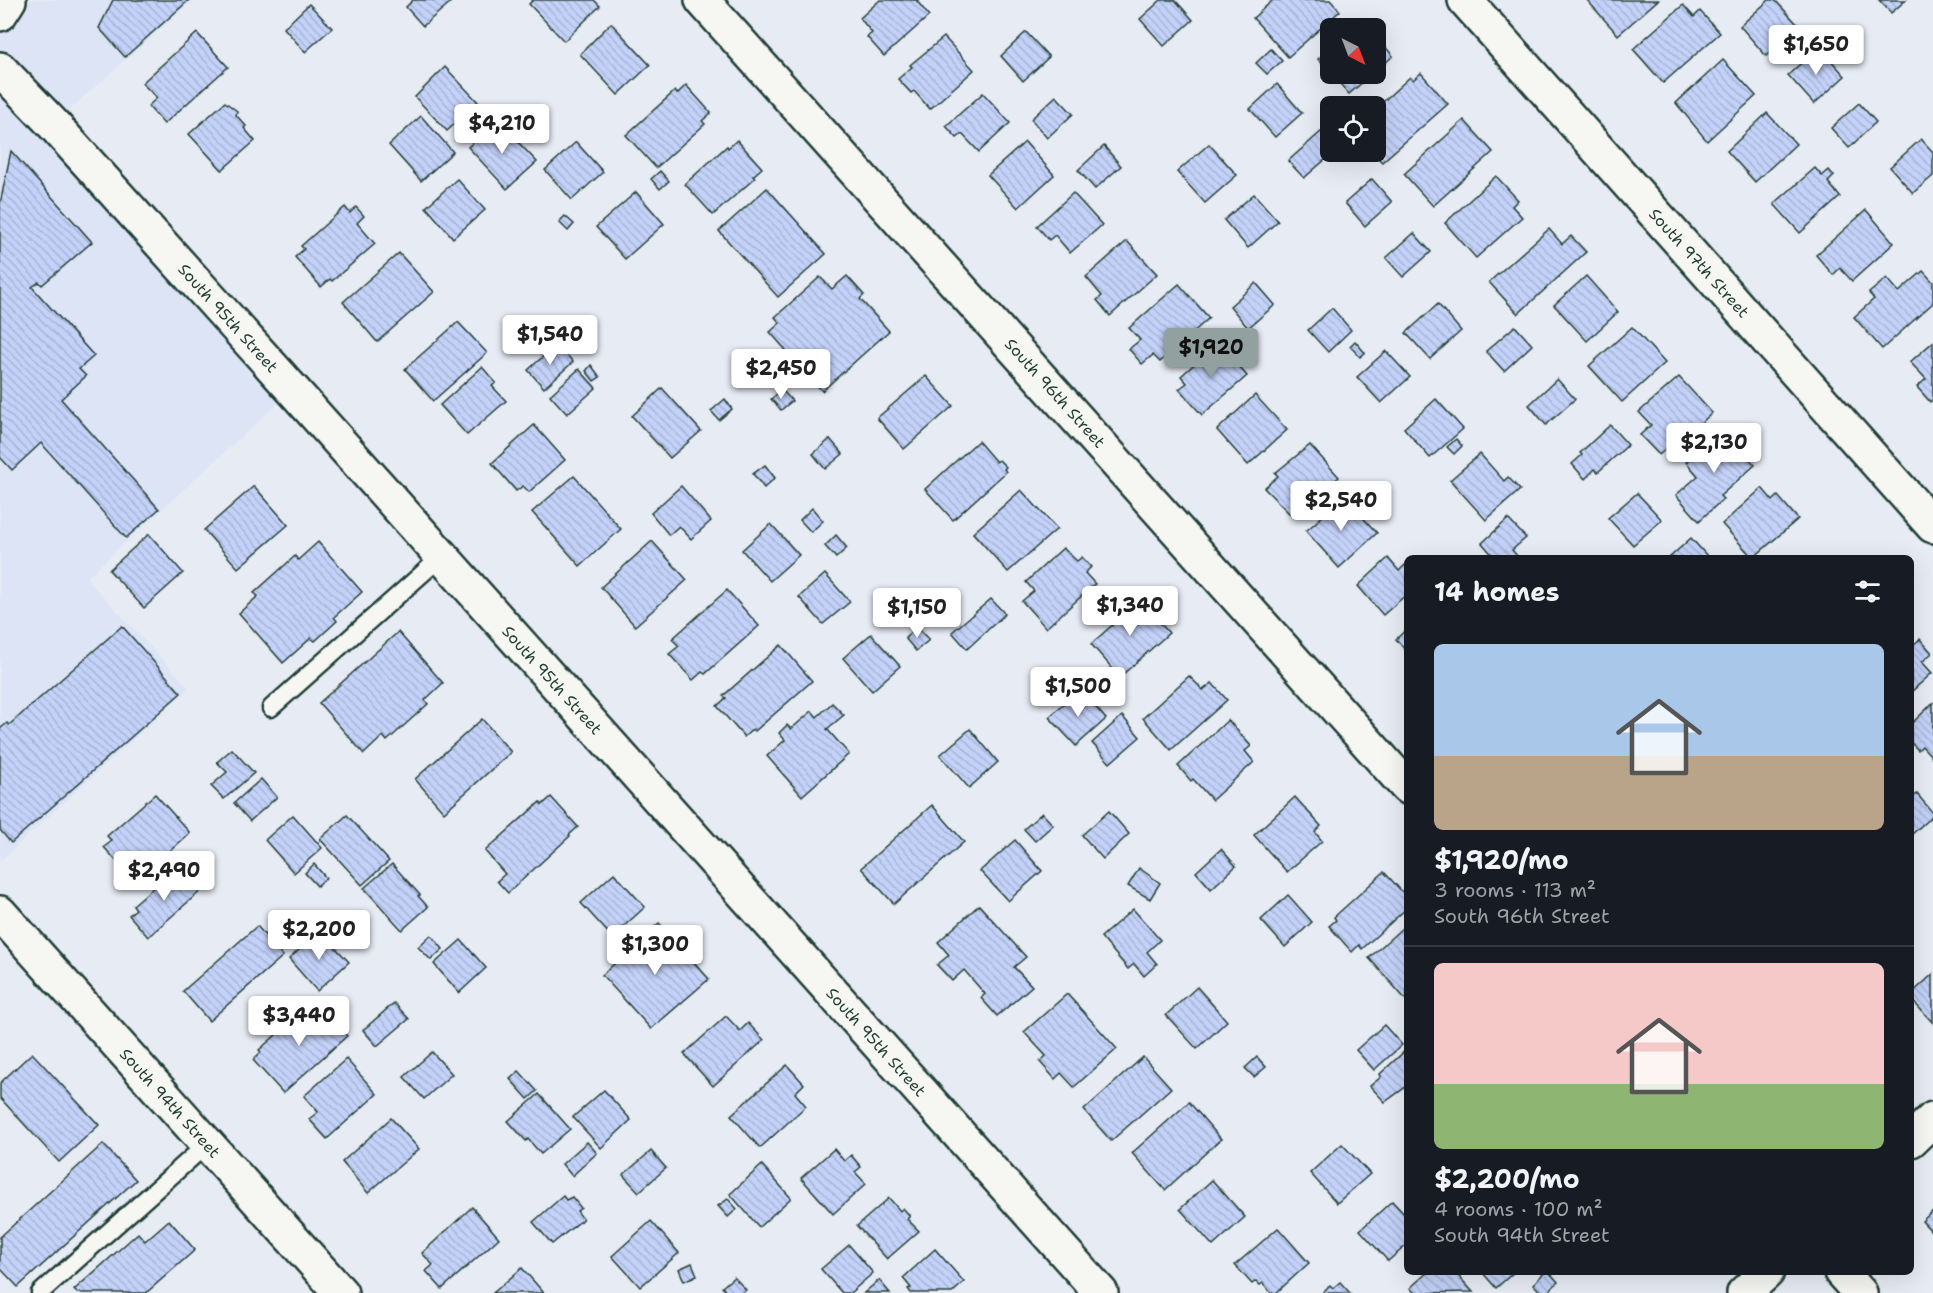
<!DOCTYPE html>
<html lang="en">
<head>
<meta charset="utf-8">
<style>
	:root { --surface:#171b24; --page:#242831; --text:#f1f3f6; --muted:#9ea1a6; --line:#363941; --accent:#92a19f }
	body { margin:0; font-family:"Shantell Sans",sans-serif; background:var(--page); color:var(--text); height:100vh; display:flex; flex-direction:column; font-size:22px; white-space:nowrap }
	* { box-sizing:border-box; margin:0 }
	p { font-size:20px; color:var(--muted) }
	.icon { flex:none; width:33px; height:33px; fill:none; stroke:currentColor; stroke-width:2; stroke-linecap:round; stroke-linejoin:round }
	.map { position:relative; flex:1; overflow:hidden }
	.details { position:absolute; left:1404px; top:555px; width:510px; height:720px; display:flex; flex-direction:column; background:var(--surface); border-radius:9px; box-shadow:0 6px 24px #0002 }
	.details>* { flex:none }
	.needle { width:39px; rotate:138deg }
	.buttons { position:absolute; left:1320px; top:18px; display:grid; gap:12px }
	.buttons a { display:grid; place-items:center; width:66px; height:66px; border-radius:9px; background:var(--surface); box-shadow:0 6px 24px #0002; font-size:30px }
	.price { position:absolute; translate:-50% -51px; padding:0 14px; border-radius:6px; background:#fff; color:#222; font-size:20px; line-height:39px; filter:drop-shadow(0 2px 3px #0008) }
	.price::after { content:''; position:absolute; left:50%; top:36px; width:18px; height:14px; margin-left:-9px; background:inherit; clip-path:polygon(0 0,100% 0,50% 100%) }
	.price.active { background:var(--accent); color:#111 }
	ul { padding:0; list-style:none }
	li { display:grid; align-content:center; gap:12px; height:318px; padding:0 30px }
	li+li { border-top:2px solid var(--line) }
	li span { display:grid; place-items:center; height:186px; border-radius:9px; color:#555 }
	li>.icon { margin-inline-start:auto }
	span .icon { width:108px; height:108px; fill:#fffc; stroke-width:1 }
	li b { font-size:26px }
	h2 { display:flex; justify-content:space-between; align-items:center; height:72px; padding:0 30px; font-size:26px }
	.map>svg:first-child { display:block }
	.built { fill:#dce4f6 }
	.building { fill:url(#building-back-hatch); stroke:#1f3d34; stroke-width:1.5 }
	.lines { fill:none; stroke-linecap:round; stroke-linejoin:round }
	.lane-casing { stroke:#1f3d34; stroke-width:21 }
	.street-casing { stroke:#1f3d34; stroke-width:38 }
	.secondary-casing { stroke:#1f3d34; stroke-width:38 }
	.lane { stroke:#f6f6f2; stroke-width:16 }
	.street { stroke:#f6f6f2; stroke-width:33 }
	.secondary { stroke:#f6f6f2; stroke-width:33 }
	.labels { text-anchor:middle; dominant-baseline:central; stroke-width:6; stroke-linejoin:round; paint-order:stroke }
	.street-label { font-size:16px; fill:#1f3d34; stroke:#f6f6f2 }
</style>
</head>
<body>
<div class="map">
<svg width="1933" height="1293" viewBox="0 0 1933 1293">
	<defs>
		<pattern id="building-back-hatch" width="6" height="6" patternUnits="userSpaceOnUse" patternTransform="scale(1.5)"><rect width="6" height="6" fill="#c4d2f9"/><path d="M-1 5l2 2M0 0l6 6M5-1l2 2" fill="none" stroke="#a8b5d6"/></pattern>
	</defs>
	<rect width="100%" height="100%" fill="#e7ebf4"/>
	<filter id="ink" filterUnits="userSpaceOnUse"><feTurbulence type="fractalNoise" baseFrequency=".0167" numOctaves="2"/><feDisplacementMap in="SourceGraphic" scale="12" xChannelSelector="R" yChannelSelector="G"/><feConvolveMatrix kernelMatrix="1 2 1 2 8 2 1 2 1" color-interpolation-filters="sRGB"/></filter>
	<g filter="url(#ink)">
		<path class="built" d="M9,0H193L53,124L293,390L86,578L189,688L0,861V14Z"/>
		<g class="building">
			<path d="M113,0H189L125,57L99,28Z"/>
			<path d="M413,0H452V1L423,26L406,7Z"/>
			<path d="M533,0H594L600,6L564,41L529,4Z"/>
			<path d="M880,0H918L917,1L929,16L884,56L867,37L872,33L860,18Z"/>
			<path d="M1161,0H1175L1193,20L1164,46L1140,19Z"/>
			<path d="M1273,0H1330L1340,11L1288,57L1253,18Z"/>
			<path d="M1587,0H1658L1618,35Z"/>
			<path d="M1769,0H1775L1799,26L1766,56L1740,26Z"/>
			<path d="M1879,0H1906L1891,13Z"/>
			<path d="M309,4L332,28L305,52L284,28Z"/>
			<path d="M1683,5L1694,17L1700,11L1720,33L1663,83L1633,49Z"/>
			<path d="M611,23L650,65L618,95L580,54Z"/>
			<path d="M1026,32L1049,57L1023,81L1001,56Z"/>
			<path d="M197,33L228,67L164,124L148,106L157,98L142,83Z"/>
			<path d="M1376,36L1393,56L1376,71Z"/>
			<path d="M944,37L974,70L930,109L914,91L911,93L898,79L912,67L910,65Z"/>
			<path d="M1819,47L1845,76L1814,104L1788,75Z"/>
			<path d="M1330,48V74H1372L1349,94L1318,59Z"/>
			<path d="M1271,49L1282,61L1267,74L1256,63Z"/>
			<path d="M1723,60L1756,96L1707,141L1676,103Z"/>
			<path d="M445,67L478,102L447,131L415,97Z"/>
			<path d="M1421,73L1448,104L1382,162L1372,152H1376V108L1410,77L1413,80Z"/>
			<path d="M1277,84L1302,113L1275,137L1250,109Z"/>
			<path d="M686,85L711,113L702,121L705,124L656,168L626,135L675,91L677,94Z"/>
			<path d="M983,93L1010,123L979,152L962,134L957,138L946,126Z"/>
			<path d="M1056,96L1073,114L1047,138L1031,119Z"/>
			<path d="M225,102L237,111L236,115L246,126L244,128L255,141L222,170L189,134Z"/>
			<path d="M1859,103L1876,122L1849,148L1831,128Z"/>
			<path d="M1767,113L1796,144L1755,182L1727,151Z"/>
			<path d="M421,116L453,152L421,181L389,145Z"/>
			<path d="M497,120L537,162L507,189L468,147Z"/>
			<path d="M1464,120L1493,152L1433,206L1404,174Z"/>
			<path d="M1323,130L1330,139V152H1334L1304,178L1288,161Z"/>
			<path d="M1921,139L1933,152V176L1913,193L1890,167Z"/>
			<path d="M737,140L762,168L753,176L755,178L713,215L685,184L727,146L728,148Z"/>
			<path d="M576,142L603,172L572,200L545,170Z"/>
			<path d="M1025,142L1054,175L1018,208L988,175Z"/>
			<path d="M1209,144L1237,175L1205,203L1177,172Z"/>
			<path d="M1104,146L1121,166L1095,189L1078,170Z"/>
			<path d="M11,151L92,242L42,285L39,282L32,287L94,356L79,369L86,376L61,399L159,509L126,538L41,443L12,470L0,457V204Z"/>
			<path d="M1815,168L1822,176L1829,170L1834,176L1828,182L1840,197L1800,233L1774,204Z"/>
			<path d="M660,171L669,181L660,189L651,179Z"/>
			<path d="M1496,176L1518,200L1512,206L1522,217L1476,258L1445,223Z"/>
			<path d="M457,179L485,210L453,238L426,207Z"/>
			<path d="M1372,179L1392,202L1365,226L1345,203Z"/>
			<path d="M767,188L826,254L778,297L719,231Z"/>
			<path d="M636,192L664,224L625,259L596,227Z"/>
			<path d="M1073,193L1102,225L1070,253L1055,235L1049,240L1037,226Z"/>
			<path d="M1254,194L1278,221L1248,248L1224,220Z"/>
			<path d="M345,207L350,213L356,207L364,216L357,223L375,244L332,281L330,279L321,287L295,257L304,249L301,246Z"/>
			<path d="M1866,210L1894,243L1852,281L1840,268L1833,275L1816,255Z"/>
			<path d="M565,216L574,224L568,231L559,222Z"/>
			<path d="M1549,229L1562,244L1571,236L1586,252L1518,314L1489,282Z"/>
			<path d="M1414,233L1431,252L1403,277L1386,258Z"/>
			<path d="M1127,241L1157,274L1110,316L1097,300L1102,296L1086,277Z"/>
			<path d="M399,253L434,292L377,342L343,302Z"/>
			<path d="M1923,271L1933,282V303L1882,349L1854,317L1874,299L1869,293L1887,278L1899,292Z"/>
			<path d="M847,276L864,295L860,299L889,331L822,391L770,332L780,323L775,317L820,277L832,289Z"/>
			<path d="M1586,276L1618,312L1587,341L1554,305Z"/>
			<path d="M1256,283L1275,305L1248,328L1230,306Z"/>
			<path d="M1179,284L1209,318L1160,362L1153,355L1142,364L1129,349L1140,340L1129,328Z"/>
			<path d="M1438,304L1461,331L1430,359L1406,333Z"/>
			<path d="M1332,308L1351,330L1328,352L1308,330Z"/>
			<path d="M458,322L487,353L433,401L405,369Z"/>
			<path d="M1515,326L1532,345L1504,371L1486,351Z"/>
			<path d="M1632,327L1665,363L1622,402L1589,366Z"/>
			<path d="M1355,341L1365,353L1360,357L1350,346Z"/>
			<path d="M1933,342V399L1930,402L1917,387L1926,379L1910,362Z"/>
			<path d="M1218,343L1247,376L1202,415L1179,389L1187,383L1181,376Z"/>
			<path d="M557,344L573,362L544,388L528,370Z"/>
			<path d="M1386,351L1410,377L1381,403L1357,377Z"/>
			<path d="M591,365L600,377L594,381L586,371Z"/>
			<path d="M482,367L496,383L492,386L506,401L467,435L440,405Z"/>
			<path d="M579,369L596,388L567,414L550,395Z"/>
			<path d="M926,376L953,406L904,449L877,418Z"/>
			<path d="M1679,377L1712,413L1673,449L1670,445L1659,455L1640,435L1651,425L1639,412Z"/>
			<path d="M1557,379L1575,399L1546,425L1529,405Z"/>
			<path d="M662,388L701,431L670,458L632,416Z"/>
			<path d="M782,390L792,401L781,410L771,399Z"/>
			<path d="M1255,395L1287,430L1248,465L1217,430Z"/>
			<path d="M725,399L732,409L719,420L711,411Z"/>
			<path d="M1436,399L1463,429L1430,458L1404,428Z"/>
			<path d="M534,425L565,460L529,492L523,486L516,491L492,463Z"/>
			<path d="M1610,425L1628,445L1598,472L1595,469L1585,479L1572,464L1582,455L1580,453Z"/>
			<path d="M1723,430L1755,465L1720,496L1723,499L1699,521L1676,495L1698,476L1686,462Z"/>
			<path d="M830,439L843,454L825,469L813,454Z"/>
			<path d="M1456,439L1462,446L1454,454L1447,447Z"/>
			<path d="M978,441L996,462L999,460L1006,467L1004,469L1006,472L953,520L925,489Z"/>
			<path d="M1310,445L1339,477L1293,517L1264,488L1278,476L1275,473Z"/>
			<path d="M1480,454L1504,481L1508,477L1520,490L1486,520L1450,480Z"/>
			<path d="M765,465L775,478L764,488L753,474Z"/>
			<path d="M574,476L621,529L580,566L532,512Z"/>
			<path d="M254,486L288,525L238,568L204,530Z"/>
			<path d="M681,486L711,521L691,539L679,526L669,535L651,513Z"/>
			<path d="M1762,488L1773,501L1778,496L1798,519L1753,558L1722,524Z"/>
			<path d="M1021,490L1057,529L1008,572L973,533Z"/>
			<path d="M1637,493L1662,520L1633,545L1608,518Z"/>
			<path d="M1344,497L1377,533L1339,568L1306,531Z"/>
			<path d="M812,508L823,521L811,532L800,520Z"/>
			<path d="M1508,519L1526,538L1512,550L1519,558H1495L1482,543Z"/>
			<path d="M771,524L799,555L770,581L742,550Z"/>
			<path d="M149,534L183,573L144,608L109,570Z"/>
			<path d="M836,535L847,548L836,558L825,546Z"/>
			<path d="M1691,538L1708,557L1707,558H1669Z"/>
			<path d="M652,541L687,580L635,626L601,587Z"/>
			<path d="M318,542L362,592L334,617L337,621L315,641L311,638L283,663L239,613L258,596L254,593L295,556L298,560Z"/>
			<path d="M1063,548L1077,561L1082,557L1091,567L1085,573L1095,584L1046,628L1022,601L1034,591L1026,582Z"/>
			<path d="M1388,558L1399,571L1405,565L1407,567V594L1383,615L1358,586Z"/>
			<path d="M825,574L850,602L823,624L799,597Z"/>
			<path d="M727,590L759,626L705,674L702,672L693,680L669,654L679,646L672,639Z"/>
			<path d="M1136,596L1169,633L1120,677L1091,644L1118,620L1113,615Z"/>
			<path d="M991,599L1005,614L967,649L952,632Z"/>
			<path d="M122,626L181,693L11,843L0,830V729L7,723L9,725Z"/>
			<path d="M917,627L929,640L916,651L905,638Z"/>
			<path d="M1407,629V652L1396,639Z"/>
			<path d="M398,632L443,683L425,700L428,704L387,741L383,736L364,754L319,703Z"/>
			<path d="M871,634L900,666L872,691L843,658Z"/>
			<path d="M1920,639L1932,653L1922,662L1932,673L1911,692V647Z"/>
			<path d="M781,645L812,681L755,731L753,729L744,737L717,706L726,698L723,696Z"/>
			<path d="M1189,676L1203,690L1212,683L1227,700L1171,750L1143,718Z"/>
			<path d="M1080,689L1106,719L1076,746L1049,717Z"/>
			<path d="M832,703L844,715L827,729L849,754L802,796L767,756L785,740L779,733L787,725L791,729L812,711L817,717Z"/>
			<path d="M1933,703V758L1922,746L1918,750L1911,743V724Z"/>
			<path d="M1122,716L1140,737L1110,763L1092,743Z"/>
			<path d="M482,719L511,752L444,812L415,779Z"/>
			<path d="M1228,720L1251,746L1245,751L1254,762L1212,800L1193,779L1191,781L1178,766Z"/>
			<path d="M970,729L998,762L969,788L940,755Z"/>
			<path d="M232,749L254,773L224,799L211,786L227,772L217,762Z"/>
			<path d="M261,779L277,797L250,821L234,803Z"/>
			<path d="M155,794L190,833L135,882L104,847L112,841L107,836Z"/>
			<path d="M1917,794L1933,813V815L1911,835V799Z"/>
			<path d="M551,797L578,827L569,835L570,836L508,893L497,881L505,874L485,851L540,802L542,805Z"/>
			<path d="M1295,797L1321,826L1315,832L1322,841L1287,872L1254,835Z"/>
			<path d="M932,805L964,842L894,904L861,868Z"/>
			<path d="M1109,811L1129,834L1103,859L1082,835Z"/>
			<path d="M1042,813L1053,825L1035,841L1024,829Z"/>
			<path d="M293,815L322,848L294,873L265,840Z"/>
			<path d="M347,815L389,861L362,885L320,839Z"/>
			<path d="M1015,840L1042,871L1008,901L980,871Z"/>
			<path d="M1221,849L1236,866L1211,889L1196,872Z"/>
			<path d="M314,864L326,878L317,886L305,873Z"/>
			<path d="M392,864L420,895L418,896L428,907L402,930L364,888Z"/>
			<path d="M1139,868L1160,883L1150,899L1128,886Z"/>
			<path d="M188,870L204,888L148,937L129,915L136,909L133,905L162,880L167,887Z"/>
			<path d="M1384,872L1407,897V908L1362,949L1359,945L1352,952L1329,926L1336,920L1334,917Z"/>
			<path d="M614,873L645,907L612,937L581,903Z"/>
			<path d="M1288,895L1312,922L1285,947L1261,920Z"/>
			<path d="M979,905L1026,957L1014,967L1032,986L997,1016L981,998L985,994L964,970L952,981L937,965L949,955L938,942Z"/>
			<path d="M1133,909L1160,940L1147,952L1157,964L1144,976L1134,964L1128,969L1101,937Z"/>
			<path d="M659,923L709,979L651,1029L602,975Z"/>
			<path d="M257,926L283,956L209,1021L183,991Z"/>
			<path d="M1402,928L1407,934V1001L1369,958Z"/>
			<path d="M320,931L349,962L317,991L289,959Z"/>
			<path d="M431,935L443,949L431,960L418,947Z"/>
			<path d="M461,940L486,968L459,993L434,964Z"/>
			<path d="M1933,974V1023L1911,999V994Z"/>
			<path d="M1197,987L1227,1021L1197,1049L1166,1015Z"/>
			<path d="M1067,994L1117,1049L1074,1087L1061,1073L1055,1079L1040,1062L1046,1056L1024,1032Z"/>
			<path d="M315,1000L347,1036L283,1093L253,1060L261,1052L259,1050Z"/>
			<path d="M394,1003L409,1019L377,1046L363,1030Z"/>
			<path d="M726,1016L740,1031L748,1023L764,1040L713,1086L684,1054Z"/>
			<path d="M1384,1025L1402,1045L1374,1070L1356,1050Z"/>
			<path d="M1407,1049V1086L1385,1102L1370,1086L1381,1077L1380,1074Z"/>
			<path d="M432,1052L452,1074L424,1099L404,1077Z"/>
			<path d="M32,1053L99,1125L59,1162L0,1098V1083Z"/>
			<path d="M1143,1057L1171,1088L1111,1141L1084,1110Z"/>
			<path d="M1257,1057L1266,1067L1254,1077L1245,1068Z"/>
			<path d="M346,1059L377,1094L327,1139L309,1119L318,1112L304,1096Z"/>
			<path d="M787,1065L804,1084L795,1093L806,1106L760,1148L731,1115Z"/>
			<path d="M519,1071L537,1091L528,1099L510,1079Z"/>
			<path d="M604,1090L631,1120L601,1148L573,1117Z"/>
			<path d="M539,1094L570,1129L541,1154L528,1139L526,1141L508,1121Z"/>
			<path d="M1189,1102L1221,1139L1165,1190L1132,1153Z"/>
			<path d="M391,1118L419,1149L368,1193L342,1162Z"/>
			<path d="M587,1142L597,1153L572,1176L562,1164Z"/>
			<path d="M103,1144L136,1180L18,1287L0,1268V1237Z"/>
			<path d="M1342,1144L1370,1174L1337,1203L1310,1173Z"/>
			<path d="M834,1149L844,1161L851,1155L861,1167L855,1172L866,1184L833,1214L801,1178Z"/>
			<path d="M651,1151L666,1168L639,1192L623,1175Z"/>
			<path d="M762,1165L791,1198L759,1227L730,1194Z"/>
			<path d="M1212,1180L1245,1217L1213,1246L1180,1209Z"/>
			<path d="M563,1196L566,1200L572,1197L581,1208L577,1211L583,1219L552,1244L533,1222Z"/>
			<path d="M889,1198L900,1211L903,1208L910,1216L907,1219L919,1231L887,1259L857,1226Z"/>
			<path d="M728,1199L737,1209L728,1217L718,1206Z"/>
			<path d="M1392,1201L1407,1217V1245L1388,1261L1360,1230Z"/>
			<path d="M472,1207L499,1238L442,1289L426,1271L433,1265L422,1253Z"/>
			<path d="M1933,1211V1233L1922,1221Z"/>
			<path d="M169,1220L195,1250L146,1293H77L74,1290L138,1233L145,1241Z"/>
			<path d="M651,1221L679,1253L640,1287L612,1256Z"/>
			<path d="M1278,1228L1309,1263L1276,1293H1271L1263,1283L1260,1285L1256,1281L1252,1284L1235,1265Z"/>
			<path d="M849,1245L873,1273L850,1293H842L821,1269Z"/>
			<path d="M935,1249L964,1282L952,1293H911L908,1289L911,1288L903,1278Z"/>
			<path d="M692,1263L697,1275L684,1281L679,1269Z"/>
			<path d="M522,1268L544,1293H493Z"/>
			<path d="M1428,1272H1455L1473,1292L1415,1293L1410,1288Z"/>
			<path d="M1482,1272H1514L1496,1288Z"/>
			<path d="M1545,1272H1549L1558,1282L1547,1293H1542L1533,1284Z"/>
			<path d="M734,1277L746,1290L742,1293H727L722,1287Z"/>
			<path d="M879,1280L890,1293H864Z"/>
			<path d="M1340,1282L1350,1293H1322L1330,1285L1333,1288Z"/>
		</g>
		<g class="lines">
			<g class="lane-casing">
				<g id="lane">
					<path d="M271,708L441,557"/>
					<path d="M40,1293L207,1144"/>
				</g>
			</g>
			<g class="street-casing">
				<g id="street">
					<path d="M702,0L1407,787"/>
					<path d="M1465,0L1933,526"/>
					<path d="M0,69L53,124L293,390L1101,1293"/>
					<path d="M0,913L341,1293"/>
					<path d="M1911,1140L1933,1119"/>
					<path d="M1841,1272L1860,1293"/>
					<path d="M1744,1293L1767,1272"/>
				</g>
			</g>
			<g class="secondary-casing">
				<path id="secondary" d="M0,14L9,0"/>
			</g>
			<use href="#lane" class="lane"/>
			<use href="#street" class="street"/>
			<use href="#secondary" class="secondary"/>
		</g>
	</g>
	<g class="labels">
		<g class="street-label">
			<text transform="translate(1699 263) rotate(48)">South 97th Street</text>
			<text transform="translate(228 318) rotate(48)">South 95th Street</text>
			<text transform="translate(1055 393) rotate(48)">South 96th Street</text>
			<text transform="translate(552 680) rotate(48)">South 95th Street</text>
			<text transform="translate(876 1042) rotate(48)">South 95th Street</text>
			<text transform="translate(170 1103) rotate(48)">South 94th Street</text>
		</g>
	</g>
</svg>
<div class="buttons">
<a><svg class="needle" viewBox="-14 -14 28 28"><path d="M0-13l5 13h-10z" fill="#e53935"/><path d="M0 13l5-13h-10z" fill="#9ea1a6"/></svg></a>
<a><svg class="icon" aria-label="locate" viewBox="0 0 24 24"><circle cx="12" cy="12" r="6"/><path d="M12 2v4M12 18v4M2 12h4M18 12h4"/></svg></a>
</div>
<b class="price" style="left:1816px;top:76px">$1,650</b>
<b class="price" style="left:502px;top:155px">$4,210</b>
<b class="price" style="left:550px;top:366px">$1,540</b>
<b class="price active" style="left:1211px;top:379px">$1,920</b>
<b class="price" style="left:781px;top:400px">$2,450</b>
<b class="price" style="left:1714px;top:474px">$2,130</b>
<b class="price" style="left:1341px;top:532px">$2,540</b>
<b class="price" style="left:1130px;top:637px">$1,340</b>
<b class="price" style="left:917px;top:639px">$1,150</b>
<b class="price" style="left:1078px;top:718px">$1,500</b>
<b class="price" style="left:164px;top:902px">$2,490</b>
<b class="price" style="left:319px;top:961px">$2,200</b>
<b class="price" style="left:655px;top:976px">$1,300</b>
<b class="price" style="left:299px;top:1047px">$3,440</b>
<section class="details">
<h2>14 homes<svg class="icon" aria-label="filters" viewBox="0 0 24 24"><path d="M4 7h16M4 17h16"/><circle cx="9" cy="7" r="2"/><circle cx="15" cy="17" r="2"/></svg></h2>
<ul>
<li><span style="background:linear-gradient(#a9c7e8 60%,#b9a48a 0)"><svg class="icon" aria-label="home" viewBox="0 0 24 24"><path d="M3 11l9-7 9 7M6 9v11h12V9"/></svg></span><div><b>$1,920/mo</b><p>3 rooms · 113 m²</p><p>South 96th Street</p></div></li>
<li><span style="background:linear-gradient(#f6c9c9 65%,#8fb573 0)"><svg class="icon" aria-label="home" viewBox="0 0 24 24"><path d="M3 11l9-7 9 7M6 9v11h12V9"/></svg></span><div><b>$2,200/mo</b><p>4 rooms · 100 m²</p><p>South 94th Street</p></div></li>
</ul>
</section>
</div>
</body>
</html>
